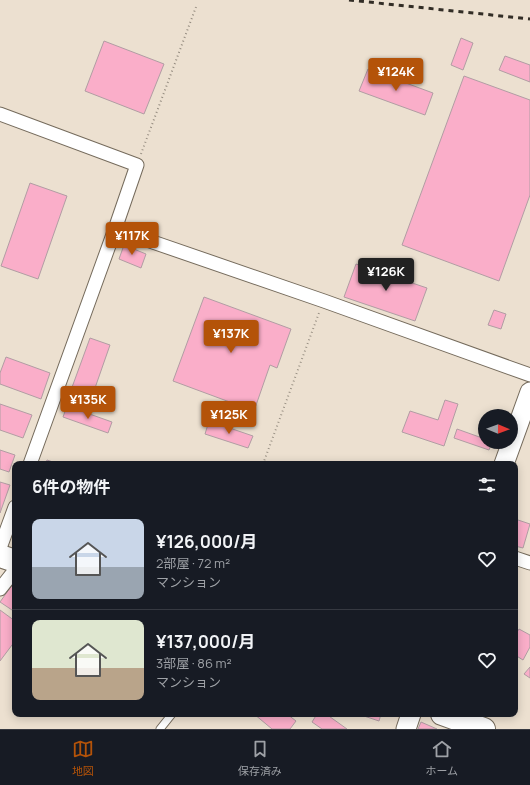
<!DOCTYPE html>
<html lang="ja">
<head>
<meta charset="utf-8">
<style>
	:root { --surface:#171b24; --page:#242831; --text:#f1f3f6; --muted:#9ea1a6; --line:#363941; --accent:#b45309 }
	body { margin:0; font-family:Manrope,"Noto Sans JP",sans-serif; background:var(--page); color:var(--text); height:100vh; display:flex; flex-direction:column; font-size:15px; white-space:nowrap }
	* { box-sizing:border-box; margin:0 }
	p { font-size:13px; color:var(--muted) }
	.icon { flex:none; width:22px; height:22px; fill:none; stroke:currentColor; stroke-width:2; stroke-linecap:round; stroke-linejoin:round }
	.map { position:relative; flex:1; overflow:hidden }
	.side { position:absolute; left:12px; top:461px; width:506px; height:256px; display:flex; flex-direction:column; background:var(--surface); border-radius:8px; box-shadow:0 2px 10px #0003 }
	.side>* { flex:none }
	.needle { width:26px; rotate:91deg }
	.tools { position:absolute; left:478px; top:409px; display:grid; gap:8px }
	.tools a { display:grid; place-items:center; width:40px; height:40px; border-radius:50%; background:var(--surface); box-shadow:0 2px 10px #0003; font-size:20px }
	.price { position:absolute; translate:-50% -34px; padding:0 9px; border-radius:4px; background:var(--accent); color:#fff; font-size:13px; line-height:26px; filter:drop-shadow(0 1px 2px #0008) }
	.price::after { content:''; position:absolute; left:50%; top:24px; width:12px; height:9px; margin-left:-6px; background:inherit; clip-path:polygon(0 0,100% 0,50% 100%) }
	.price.selected { background:#222; color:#fff }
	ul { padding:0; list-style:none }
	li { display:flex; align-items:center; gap:12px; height:100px; padding:0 20px }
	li+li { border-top:1px solid var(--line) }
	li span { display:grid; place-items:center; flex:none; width:112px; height:80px; border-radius:8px; color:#555 }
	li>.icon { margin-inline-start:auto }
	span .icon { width:48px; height:48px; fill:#fffc; stroke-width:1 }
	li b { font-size:17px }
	h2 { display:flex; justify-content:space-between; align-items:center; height:48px; padding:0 20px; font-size:17px }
	.dock { display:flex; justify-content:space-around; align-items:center; height:56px; border-top:1px solid var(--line); background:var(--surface); font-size:11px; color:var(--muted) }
	.dock a { display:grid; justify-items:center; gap:2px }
	.dock .selected { color:var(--accent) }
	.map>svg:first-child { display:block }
	.building { fill:#faaec9; stroke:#b19da3 }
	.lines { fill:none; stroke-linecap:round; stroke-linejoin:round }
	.lane-casing { stroke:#756b5c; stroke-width:9 }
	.street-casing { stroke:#756b5c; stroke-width:15 }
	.secondary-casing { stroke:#756b5c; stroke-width:21 }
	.highway-casing { stroke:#756b5c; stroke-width:24 }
	.path { stroke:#978e82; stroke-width:2; stroke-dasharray:1 3; stroke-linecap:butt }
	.lane { stroke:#fff; stroke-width:7 }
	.street { stroke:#fff; stroke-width:13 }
	.secondary { stroke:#fff; stroke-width:19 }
	.highway { stroke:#fff; stroke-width:22 }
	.rail { stroke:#322d26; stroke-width:3; stroke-dasharray:5 5; stroke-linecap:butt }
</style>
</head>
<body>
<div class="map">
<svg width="530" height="729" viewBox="0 0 530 729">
	<rect width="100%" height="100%" fill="#ece0d0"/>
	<g class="building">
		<path d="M461,38L473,43L463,70L451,65Z"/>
		<path d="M104,41L164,64L144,114L85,91Z"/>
		<path d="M505,56L530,65V82L499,70Z"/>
		<path d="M368,69L433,93L425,115L359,91Z"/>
		<path d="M464,76L530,100V195L499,281L402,245Z"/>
		<path d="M30,183L67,196L38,279L1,266Z"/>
		<path d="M124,245L146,254L141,268L119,259Z"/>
		<path d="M356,264L427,288L415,321L344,297Z"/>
		<path d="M204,297L291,329L277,368L270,365L254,411L173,381Z"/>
		<path d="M494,310L506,314L501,329L488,325Z"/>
		<path d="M90,338L110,345L88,408L67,401Z"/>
		<path d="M6,357L50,373L41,399L0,384V373Z"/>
		<path d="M445,400L458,404L444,446L402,432L410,411L438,420Z"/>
		<path d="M0,404L32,415L23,438L0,430Z"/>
		<path d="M67,406L112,422L108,433L63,417Z"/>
		<path d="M209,421L253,436L248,448L205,434Z"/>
		<path d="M457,429L485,439V442H492L489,450L454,438Z"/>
		<path d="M0,450L15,455L9,472L0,469Z"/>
		<path d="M47,460L59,464H45Z"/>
		<path d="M0,482L10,485L0,513Z"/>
		<path d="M515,519L530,524L523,548L515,546Z"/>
		<path d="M15,581V612L0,602Z"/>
		<path d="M0,610L15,621V641L0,661Z"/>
		<path d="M519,629L530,635V647L523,660L515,655V635Z"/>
		<path d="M530,667V678L524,674Z"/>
		<path d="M254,714H287L296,721L290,729H272Z"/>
		<path d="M317,714H326L347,729H322L312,722Z"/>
		<path d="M362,714H381L379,721L361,715Z"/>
		<path d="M421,722L437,729H418Z"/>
	</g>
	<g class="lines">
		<g class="lane-casing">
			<path id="lane" d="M160,729L172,714"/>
		</g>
		<g class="street-casing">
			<g id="street">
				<path d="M0,114L137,165L115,229L30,464"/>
				<path d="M115,229L324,301L530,375"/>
				<path d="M0,548L15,507"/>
				<path d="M515,558L530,563"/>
				<path d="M0,589L15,570"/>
			</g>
		</g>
		<g class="secondary-casing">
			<g id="secondary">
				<path d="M504,464L530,392"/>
				<path d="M406,729L411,714"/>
			</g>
		</g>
		<g class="highway-casing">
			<g id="highway">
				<path d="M0,556L15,561"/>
				<path d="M442,714L484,729"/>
			</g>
		</g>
		<g class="path">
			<path d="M141,154L196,7"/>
			<path d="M263,464L319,313"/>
		</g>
		<use href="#lane" class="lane"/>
		<use href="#street" class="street"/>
		<use href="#secondary" class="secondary"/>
		<use href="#highway" class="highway"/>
		<path class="rail" d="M349,0L530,19"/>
	</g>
</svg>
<div class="tools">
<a><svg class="needle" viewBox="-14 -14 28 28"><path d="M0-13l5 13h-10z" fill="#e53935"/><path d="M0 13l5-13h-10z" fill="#9ea1a6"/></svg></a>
</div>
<b class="price" style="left:396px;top:92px">¥124K</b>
<b class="price" style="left:132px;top:256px">¥117K</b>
<b class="price selected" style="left:386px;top:292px">¥126K</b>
<b class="price" style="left:231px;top:354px">¥137K</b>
<b class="price" style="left:88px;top:420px">¥135K</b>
<b class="price" style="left:229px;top:435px">¥125K</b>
<section class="side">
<h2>6件の物件<svg class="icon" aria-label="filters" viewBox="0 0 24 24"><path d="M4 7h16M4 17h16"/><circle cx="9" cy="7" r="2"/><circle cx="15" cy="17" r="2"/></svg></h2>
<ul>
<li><span style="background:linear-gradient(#c9d6e8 60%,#9aa5b1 0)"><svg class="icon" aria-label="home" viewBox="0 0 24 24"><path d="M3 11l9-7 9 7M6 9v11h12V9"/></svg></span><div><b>¥126,000/月</b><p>2部屋 · 72 m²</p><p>マンション</p></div><svg class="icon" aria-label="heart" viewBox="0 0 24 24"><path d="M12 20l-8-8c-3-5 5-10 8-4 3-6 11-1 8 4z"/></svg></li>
<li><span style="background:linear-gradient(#dfe7d0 60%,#b9a48a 0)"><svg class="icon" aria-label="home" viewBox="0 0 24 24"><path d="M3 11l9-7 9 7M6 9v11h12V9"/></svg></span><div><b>¥137,000/月</b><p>3部屋 · 86 m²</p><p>マンション</p></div><svg class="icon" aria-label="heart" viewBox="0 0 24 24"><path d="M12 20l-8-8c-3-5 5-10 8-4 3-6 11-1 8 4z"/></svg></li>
</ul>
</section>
</div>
<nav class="dock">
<a class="selected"><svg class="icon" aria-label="map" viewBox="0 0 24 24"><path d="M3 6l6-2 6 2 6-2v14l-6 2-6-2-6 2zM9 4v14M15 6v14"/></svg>地図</a>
<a><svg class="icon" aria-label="saved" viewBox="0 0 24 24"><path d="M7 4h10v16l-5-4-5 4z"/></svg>保存済み</a>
<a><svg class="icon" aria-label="home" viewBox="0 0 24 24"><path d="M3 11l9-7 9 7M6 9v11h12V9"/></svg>ホーム</a>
</nav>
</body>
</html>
